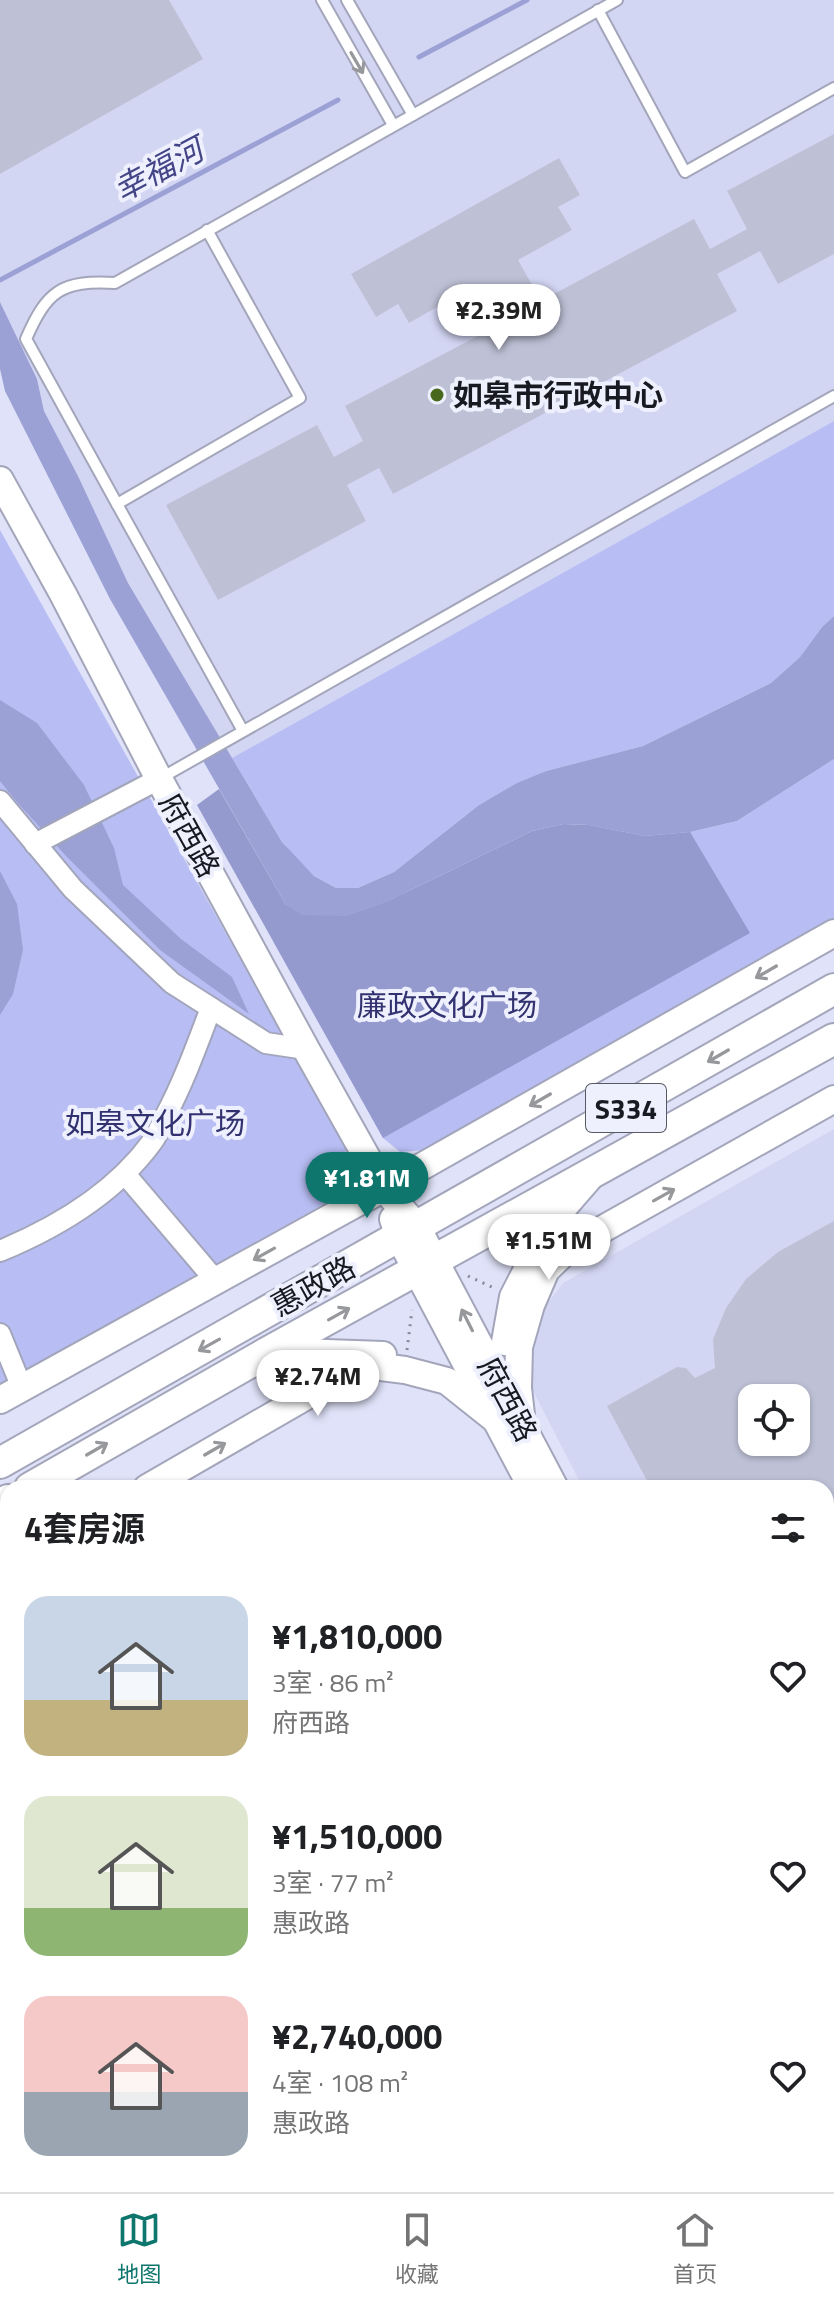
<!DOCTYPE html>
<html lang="zh">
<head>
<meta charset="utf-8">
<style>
	:root { --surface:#fff; --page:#f2f2f2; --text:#202124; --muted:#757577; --line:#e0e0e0; --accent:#0f766e }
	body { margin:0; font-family:"Titillium Web","Noto Sans SC",sans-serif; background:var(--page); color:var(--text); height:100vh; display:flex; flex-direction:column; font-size:30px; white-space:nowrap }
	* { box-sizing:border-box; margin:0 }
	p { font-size:26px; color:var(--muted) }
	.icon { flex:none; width:44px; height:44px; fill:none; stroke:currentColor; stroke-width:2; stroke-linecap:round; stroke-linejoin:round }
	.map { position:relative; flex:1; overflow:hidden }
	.sheet { position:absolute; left:0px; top:1480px; width:834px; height:712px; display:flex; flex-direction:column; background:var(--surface); border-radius:24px 24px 0 0; box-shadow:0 2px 6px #0004 }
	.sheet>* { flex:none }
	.fabs { position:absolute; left:738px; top:1384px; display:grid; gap:16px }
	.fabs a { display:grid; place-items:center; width:72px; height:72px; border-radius:16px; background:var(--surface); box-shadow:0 2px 6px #0004; font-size:40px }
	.price { position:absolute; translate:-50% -68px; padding:0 18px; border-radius:28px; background:#fff; color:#222; font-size:26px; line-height:52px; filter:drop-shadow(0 2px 4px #0008) }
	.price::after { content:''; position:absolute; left:50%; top:48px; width:24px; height:18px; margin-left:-12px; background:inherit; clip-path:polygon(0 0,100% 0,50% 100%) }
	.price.current { background:var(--accent); color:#fff }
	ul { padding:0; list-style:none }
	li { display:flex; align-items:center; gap:24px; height:200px; padding:0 24px }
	li span { display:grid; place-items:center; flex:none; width:224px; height:160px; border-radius:24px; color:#555 }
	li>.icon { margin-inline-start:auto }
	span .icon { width:96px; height:96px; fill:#fffc; stroke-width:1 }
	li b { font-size:34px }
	h2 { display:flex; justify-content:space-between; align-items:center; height:96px; padding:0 24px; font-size:34px }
	.tab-bar { display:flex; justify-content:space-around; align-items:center; height:112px; border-top:2px solid var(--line); background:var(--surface); font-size:22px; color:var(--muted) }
	.tab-bar a { display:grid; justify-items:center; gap:4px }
	.tab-bar .current { color:var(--accent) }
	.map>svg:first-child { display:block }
	.built { fill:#d3d6f3; fill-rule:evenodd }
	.green { fill:#b8bef4 }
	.forest { fill:#9499ce }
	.water { fill:#9ba0d5 }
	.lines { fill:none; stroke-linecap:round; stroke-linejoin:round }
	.stream { stroke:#9ba0d5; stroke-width:5 }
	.building { fill:#bec1d6; fill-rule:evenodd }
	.lane-casing { stroke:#a3a6bb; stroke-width:14 }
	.street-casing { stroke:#a3a6bb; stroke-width:24 }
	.secondary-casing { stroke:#a3a6bb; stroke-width:30 }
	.primary-casing { stroke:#a3a6bb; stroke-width:34 }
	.path { stroke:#868898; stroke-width:3; stroke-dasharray:2 6; stroke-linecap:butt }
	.lane { stroke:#fff; stroke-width:10 }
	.street { stroke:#fff; stroke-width:20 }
	.secondary { stroke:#fff; stroke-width:26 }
	.primary { stroke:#fff; stroke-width:30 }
	.oneway { stroke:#97989b }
	.poi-dot { fill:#48681e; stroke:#eef0fd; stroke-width:3 }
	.labels { text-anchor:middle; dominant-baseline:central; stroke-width:8; stroke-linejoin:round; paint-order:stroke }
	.shield { fill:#eef0fd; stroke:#585a63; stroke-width:2 }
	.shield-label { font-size:28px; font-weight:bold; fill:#181921 }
	.poi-label { font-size:30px; font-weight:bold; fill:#181921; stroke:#eef0fd; text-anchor:start }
	.street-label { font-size:30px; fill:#181921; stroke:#eef0fd }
	.park-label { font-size:30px; fill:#323271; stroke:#eef0fd }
	.water-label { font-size:32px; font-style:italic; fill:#434587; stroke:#eef0fd }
</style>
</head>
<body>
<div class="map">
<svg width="834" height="2192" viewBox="0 0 834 2192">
	<rect width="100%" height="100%" fill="#dfe2f8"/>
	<g class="built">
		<path d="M0,0H834V421L232,758L128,583L78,476L44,411L37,379L0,302Z"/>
		<path d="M834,1129V1774L826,1778V1488H583L529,1383V1343L543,1309L563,1283ZM752,1398H796V1442H752Z"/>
	</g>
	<g class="green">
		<path d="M834,421V616L822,627L800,657L771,683L643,746L546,771L518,783L479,805L394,872L358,888H336L314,876L297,859L282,842L232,758Z"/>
		<path d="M0,530L346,1148L340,1195L0,1386Z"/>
		<path d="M834,759V924L435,1149L400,1152L383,1138L273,941L589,825L645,836L690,832L737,821Z"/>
	</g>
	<path class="forest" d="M219,789L286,905L345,916L388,901L532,831L563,824L589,825L645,836L690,832L750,933L383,1138L197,805Z"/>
	<g class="water">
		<path d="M0,302L37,379L44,411L78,476L128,583L282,842L314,876L336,888H358L394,872L479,805L517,783L546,771L643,746L771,683L800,657L822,627L834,616V759L737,821L690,832L645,836L589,825L563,824L532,831L388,901L345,916L302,915L286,905L110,599L5,391L0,369Z"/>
		<path d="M0,700L37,723L84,785L114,848L123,885L181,939L232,977L249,1014L160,950L67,857L16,801L0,781Z"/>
		<path d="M0,871L17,904L23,950L13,994L0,1015Z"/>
	</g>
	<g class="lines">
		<g class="stream">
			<path d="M419,57L527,0"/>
			<path d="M0,280L338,100"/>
		</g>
	</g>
	<g class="building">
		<path d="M0,0H169L203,59L0,174Z"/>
		<path d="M834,134V254L778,284L760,251L717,274L737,311L393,494L379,468L347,485L366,521L218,600L166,505L317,425L334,457L363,441L345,406L491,329L469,289L409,323L398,304L376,317L351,274L559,158L580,195L558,207L572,230L518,260L541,301L694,219L710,249L747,229L727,191Z"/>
		<path d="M834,1221V1537L826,1535V1488H651L607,1406L677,1367L686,1368L695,1378L715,1368L713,1339L726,1308L746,1279L778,1252ZM752,1398H796V1442H752Z"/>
		<path d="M834,1571V1661L826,1666V1576Z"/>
	</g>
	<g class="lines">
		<g class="lane-casing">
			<g id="lane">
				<path d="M322,0L393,125"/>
				<path d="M347,0L413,115"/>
				<path d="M598,10L685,172L834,88"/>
				<path d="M207,230L300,398L117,504L243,731"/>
				<path d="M117,504L26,339C47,291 61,280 115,283L617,0"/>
				<path d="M161,778L834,396"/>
			</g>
		</g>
		<g class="street-casing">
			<g id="street">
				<path d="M0,801L73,889L172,983L266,1043L306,1049"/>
				<path d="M35,844L159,779"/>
				<path d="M125,1174L216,1281"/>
				<path d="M0,1251C58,1227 114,1194 152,1142C158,1134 162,1124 166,1115C184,1081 197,1045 211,1008"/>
				<path d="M0,1334L22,1388"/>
				<path d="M826,1791L834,1787"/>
				<path d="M826,1813L834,1809"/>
				<path d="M133,2192L147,2184"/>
			</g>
		</g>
		<g class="secondary-casing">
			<g id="secondary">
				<path d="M0,480L63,594L159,779L306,1049L384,1188L417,1227L555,1488"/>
				<path d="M393,1219L399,1237L532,1488"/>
				<path d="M505,1342L513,1297L535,1254L564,1207L590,1177"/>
				<path d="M270,1351L383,1355"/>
				<path d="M0,1400L384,1188L834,933"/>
				<path d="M521,1415L518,1388L519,1347L531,1305L546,1270L569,1248L834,1099"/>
				<path d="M147,1488L329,1383L365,1365L405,1370L447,1381L496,1420"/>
				<path d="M0,1573L8,1569"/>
				<path d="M0,1782L8,1797"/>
				<path d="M826,2006L834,2021"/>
				<path d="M220,2184L225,2192"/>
			</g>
		</g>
		<g class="primary-casing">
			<g id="primary">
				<path d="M0,1463L834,989"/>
				<path d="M30,1488L270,1351L834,1039"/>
				<path d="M0,1505L8,1500"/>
			</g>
		</g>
		<g class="path">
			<path d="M468,1276L494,1288"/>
			<path d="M407,1350L412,1310"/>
		</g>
		<use href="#lane" class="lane"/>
		<use href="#street" class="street"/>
		<use href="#secondary" class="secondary"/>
		<use href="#primary" class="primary"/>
	</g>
	<defs><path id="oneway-shaft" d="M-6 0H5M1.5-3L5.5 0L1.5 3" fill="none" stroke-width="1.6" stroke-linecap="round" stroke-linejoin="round" transform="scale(2)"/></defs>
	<g class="oneway">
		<use href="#oneway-shaft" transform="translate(357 63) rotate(60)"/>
		<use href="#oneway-shaft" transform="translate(766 972) rotate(150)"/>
		<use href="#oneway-shaft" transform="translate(718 1056) rotate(150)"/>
		<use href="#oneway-shaft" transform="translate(540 1100) rotate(150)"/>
		<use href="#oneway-shaft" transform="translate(664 1195) rotate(-29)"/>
		<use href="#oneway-shaft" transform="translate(264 1254) rotate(151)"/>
		<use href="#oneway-shaft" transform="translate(339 1314) rotate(-29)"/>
		<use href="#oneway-shaft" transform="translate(467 1320) rotate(-117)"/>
		<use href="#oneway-shaft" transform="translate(209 1345) rotate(151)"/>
		<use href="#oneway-shaft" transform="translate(97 1449) rotate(-30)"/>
		<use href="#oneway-shaft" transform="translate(215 1449) rotate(-30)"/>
	</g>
	<circle class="poi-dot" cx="437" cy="395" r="8"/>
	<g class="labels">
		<rect class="shield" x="586" y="1084" width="80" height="48" rx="6"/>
		<g class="shield-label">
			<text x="626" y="1108">S334</text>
		</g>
		<g class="poi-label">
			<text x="453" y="395">如皋市行政中心</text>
		</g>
		<g class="street-label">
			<text transform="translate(190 835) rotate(61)">府西路</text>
			<text transform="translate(313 1286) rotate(-29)">惠政路</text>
			<text transform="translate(508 1399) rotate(62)">府西路</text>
		</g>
		<g class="park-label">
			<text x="447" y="1005">廉政文化广场</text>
			<text x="155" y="1123">如皋文化广场</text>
		</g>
		<g class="water-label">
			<text transform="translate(158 169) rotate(-28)">幸福河</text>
		</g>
	</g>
</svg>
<div class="fabs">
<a><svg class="icon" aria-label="locate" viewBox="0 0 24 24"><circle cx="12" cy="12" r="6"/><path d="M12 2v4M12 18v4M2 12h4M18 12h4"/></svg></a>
</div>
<b class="price" style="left:499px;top:352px">¥2.39M</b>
<b class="price current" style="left:367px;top:1220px">¥1.81M</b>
<b class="price" style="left:549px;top:1282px">¥1.51M</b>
<b class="price" style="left:318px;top:1418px">¥2.74M</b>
<section class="sheet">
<h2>4套房源<svg class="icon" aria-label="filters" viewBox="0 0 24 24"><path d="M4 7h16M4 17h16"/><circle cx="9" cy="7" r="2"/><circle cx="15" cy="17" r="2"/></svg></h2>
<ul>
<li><span style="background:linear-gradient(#c9d6e8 65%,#c2b280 0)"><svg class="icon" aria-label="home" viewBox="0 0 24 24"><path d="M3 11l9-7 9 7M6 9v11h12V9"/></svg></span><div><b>¥1,810,000</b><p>3室 · 86 m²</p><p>府西路</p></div><svg class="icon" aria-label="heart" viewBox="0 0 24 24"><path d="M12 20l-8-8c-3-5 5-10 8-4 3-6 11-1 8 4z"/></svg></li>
<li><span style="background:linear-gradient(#dfe7d0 70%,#8fb573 0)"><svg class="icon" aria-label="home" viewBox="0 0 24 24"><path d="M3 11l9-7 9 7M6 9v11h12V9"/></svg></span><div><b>¥1,510,000</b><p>3室 · 77 m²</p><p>惠政路</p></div><svg class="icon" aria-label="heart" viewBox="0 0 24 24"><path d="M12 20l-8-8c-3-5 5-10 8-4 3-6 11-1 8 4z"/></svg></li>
<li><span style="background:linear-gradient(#f6c9c9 60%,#9aa5b1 0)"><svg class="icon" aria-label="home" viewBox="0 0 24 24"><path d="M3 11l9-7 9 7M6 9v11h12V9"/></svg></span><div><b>¥2,740,000</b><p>4室 · 108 m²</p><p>惠政路</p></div><svg class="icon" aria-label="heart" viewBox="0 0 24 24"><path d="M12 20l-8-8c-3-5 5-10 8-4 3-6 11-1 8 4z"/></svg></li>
</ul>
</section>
</div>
<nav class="tab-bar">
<a class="current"><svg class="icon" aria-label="map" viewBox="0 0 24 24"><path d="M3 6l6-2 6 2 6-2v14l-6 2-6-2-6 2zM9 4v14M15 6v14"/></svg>地图</a>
<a><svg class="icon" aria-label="saved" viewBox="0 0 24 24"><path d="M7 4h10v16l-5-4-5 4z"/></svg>收藏</a>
<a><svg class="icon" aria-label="home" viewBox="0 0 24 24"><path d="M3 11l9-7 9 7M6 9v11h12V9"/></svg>首页</a>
</nav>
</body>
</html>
